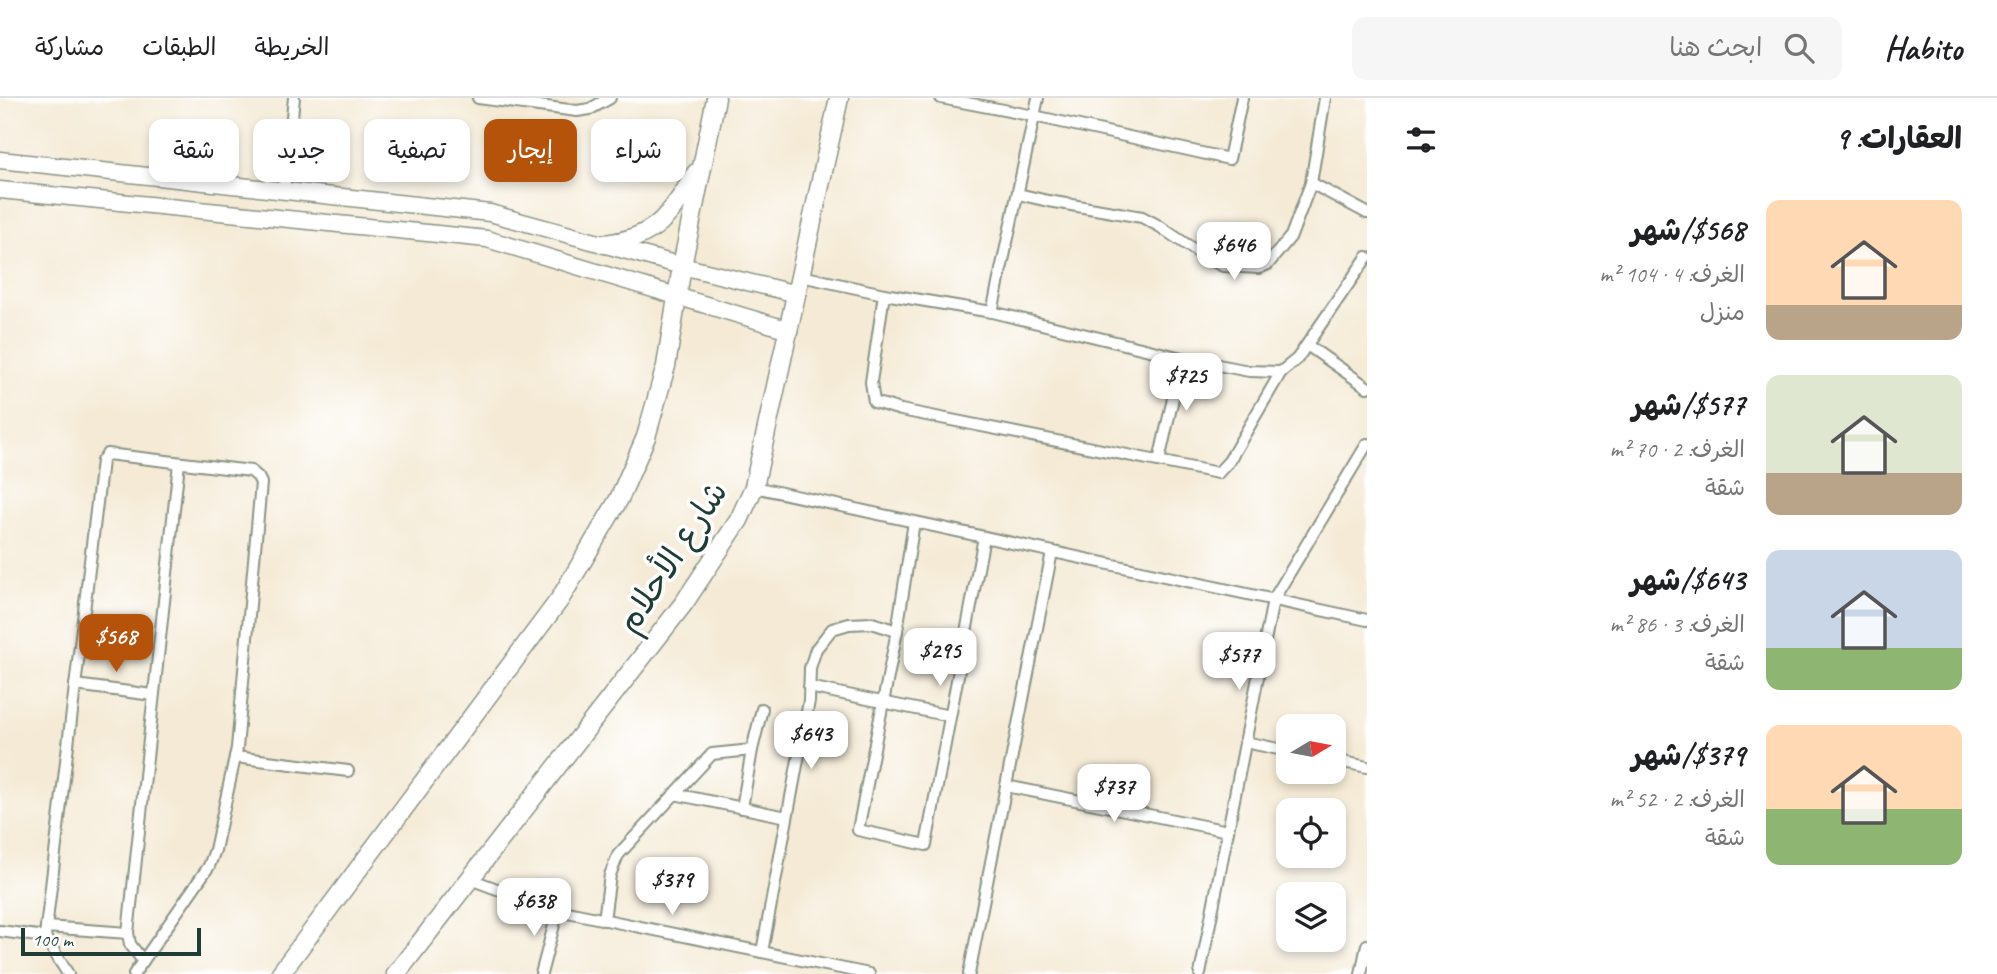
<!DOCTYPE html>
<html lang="ar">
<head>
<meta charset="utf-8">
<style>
	:root { --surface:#fff; --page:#f6f6f6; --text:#202124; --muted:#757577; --line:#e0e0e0; --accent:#b45309 }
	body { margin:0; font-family:Caveat,"Playpen Sans Arabic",sans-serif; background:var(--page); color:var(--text); direction:rtl; height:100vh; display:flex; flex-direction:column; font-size:26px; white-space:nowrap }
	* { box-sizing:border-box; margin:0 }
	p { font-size:23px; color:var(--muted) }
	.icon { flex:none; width:38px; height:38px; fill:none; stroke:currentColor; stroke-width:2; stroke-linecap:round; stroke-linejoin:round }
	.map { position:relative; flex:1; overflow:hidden; direction:ltr }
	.panel { display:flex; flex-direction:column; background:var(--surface); width:630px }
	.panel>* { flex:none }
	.guide { position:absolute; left:21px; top:21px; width:665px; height:63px; direction:rtl; display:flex; gap:14px }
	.needle { width:46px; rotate:80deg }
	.tools { position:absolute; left:1276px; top:616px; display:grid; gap:14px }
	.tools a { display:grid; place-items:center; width:70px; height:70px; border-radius:14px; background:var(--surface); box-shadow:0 4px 10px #0003; font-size:35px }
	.scale { position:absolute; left:21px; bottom:18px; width:180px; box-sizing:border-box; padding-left:7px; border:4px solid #1f3d34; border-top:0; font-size:19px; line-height:24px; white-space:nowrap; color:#1f3d34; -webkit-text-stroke:5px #fff; paint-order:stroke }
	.price { position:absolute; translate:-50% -60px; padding:0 16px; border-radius:14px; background:#fff; color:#222; font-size:23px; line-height:46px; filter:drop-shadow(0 2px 4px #0008) }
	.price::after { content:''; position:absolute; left:50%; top:42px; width:21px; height:16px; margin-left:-10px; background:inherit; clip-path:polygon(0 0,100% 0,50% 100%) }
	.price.active { background:var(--accent); color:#fff }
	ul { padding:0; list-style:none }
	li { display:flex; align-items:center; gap:21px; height:175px; padding:0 35px }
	li span { display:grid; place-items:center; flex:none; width:196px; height:140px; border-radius:14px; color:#555 }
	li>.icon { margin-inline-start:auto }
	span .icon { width:84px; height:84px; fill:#fffc; stroke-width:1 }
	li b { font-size:30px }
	h2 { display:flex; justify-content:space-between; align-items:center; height:84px; padding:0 35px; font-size:30px }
	.chip { padding:0 24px; border-radius:14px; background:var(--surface); box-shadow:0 4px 10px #0003; font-size:24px; line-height:63px }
	.chip.active { background:var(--accent); color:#fff }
	header { display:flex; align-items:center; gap:42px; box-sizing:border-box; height:98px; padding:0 35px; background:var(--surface); border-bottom:2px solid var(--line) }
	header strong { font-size:33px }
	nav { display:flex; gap:38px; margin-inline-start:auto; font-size:24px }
	.search { width:490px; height:63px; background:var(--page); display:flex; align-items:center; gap:18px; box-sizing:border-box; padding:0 24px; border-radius:14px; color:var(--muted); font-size:26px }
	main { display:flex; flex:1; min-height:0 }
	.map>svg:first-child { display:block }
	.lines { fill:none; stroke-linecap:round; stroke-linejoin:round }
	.street-casing { stroke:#8a9484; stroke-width:14 }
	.secondary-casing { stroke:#8a9484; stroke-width:19 }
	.primary-casing { stroke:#8a9484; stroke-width:21 }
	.street { stroke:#fff; stroke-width:10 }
	.secondary { stroke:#fff; stroke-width:16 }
	.primary { stroke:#fff; stroke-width:18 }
	.labels { text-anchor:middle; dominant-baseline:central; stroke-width:7; stroke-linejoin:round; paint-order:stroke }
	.street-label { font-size:33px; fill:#1f3d34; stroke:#fff }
</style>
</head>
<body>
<header>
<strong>Habito</strong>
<div class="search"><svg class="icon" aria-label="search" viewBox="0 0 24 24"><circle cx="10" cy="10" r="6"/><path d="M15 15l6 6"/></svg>ابحث هنا</div>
<nav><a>الخريطة</a><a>الطبقات</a><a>مشاركة</a></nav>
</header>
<main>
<section class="panel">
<h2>العقارات: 9<svg class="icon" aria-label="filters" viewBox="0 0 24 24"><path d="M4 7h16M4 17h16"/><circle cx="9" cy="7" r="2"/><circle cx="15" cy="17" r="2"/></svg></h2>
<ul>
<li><span style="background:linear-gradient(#ffd9b3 75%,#b9a48a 0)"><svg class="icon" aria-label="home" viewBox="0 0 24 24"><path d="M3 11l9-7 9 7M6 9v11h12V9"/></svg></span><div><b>$568/شهر</b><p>الغرف: 4 · 104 m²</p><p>منزل</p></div></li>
<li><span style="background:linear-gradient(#dfe7d0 70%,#b9a48a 0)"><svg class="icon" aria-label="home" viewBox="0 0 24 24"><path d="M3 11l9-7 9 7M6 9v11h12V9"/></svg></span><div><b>$577/شهر</b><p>الغرف: 2 · 70 m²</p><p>شقة</p></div></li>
<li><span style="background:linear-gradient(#c9d6e8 70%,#8fb573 0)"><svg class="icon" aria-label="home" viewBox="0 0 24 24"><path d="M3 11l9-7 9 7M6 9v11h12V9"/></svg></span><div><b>$643/شهر</b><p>الغرف: 3 · 86 m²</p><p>شقة</p></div></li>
<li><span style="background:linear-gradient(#ffd9b3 60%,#8fb573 0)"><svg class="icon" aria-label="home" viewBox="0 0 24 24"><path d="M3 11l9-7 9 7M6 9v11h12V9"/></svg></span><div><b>$379/شهر</b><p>الغرف: 2 · 52 m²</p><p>شقة</p></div></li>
</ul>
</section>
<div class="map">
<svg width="1367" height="876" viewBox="0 0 1367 876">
	<rect width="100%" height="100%" fill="#fff"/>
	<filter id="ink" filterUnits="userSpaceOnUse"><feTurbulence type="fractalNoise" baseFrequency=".0143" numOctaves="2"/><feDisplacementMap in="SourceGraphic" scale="14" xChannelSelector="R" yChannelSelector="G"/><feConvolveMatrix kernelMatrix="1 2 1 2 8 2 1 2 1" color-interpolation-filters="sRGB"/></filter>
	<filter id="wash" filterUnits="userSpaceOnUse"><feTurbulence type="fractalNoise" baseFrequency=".00686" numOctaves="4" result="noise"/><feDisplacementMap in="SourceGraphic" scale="28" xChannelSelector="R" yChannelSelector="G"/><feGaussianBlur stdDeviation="1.57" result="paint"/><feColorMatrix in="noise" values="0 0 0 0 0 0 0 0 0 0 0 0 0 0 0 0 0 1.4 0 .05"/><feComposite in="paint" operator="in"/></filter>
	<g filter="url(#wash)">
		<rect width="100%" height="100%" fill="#f4ead5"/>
	</g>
	<g filter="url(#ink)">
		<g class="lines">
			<g class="street-casing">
				<g id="street">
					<path d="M478,0L577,13L590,11L610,0"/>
					<path d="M941,0L1034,18L1229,61L1242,0"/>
					<path d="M1311,85L1367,115"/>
					<path d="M284,93L294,0"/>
					<path d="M1018,96L1048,103L1142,119L1159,128L1202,157L1223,168L1259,170L1268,166L1291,138L1311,85L1325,0"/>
					<path d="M801,178L884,196L992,214L1182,260L1249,273L1281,274L1297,261L1367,159"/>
					<path d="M884,196L871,284L874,304L901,312L1218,375L1229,363L1281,274"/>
					<path d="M992,214L1038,0"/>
					<path d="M1307,247L1367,289"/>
					<path d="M1159,363L1182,260"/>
					<path d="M754,389L1367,522"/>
					<path d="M914,424L897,533L858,732L926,747L984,439"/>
					<path d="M75,587L153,597"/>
					<path d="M809,589L950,618"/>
					<path d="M1245,644L1288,653"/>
					<path d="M235,659L348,673"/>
					<path d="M1334,662L1367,669"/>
					<path d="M1006,688L1228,733"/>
					<path d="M674,696L787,719"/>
					<path d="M742,710L752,652L762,611"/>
					<path d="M470,781L548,810L869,876"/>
					<path d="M604,822L610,777L618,757L712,656L752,652"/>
					<path d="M46,829L128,835"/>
					<path d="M0,833L45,839"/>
					<path d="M762,854L809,603L810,570L816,551L832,531L849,526L872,525L897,533"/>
					<path d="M143,863L130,846L128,835L179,365"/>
					<path d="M68,876L45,839L102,363L107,356L251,373L258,379L261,385L237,650L215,752L209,768L134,876"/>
					<path d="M541,876L558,812"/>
					<path d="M969,876L1052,454"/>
					<path d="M1200,876L1273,502L1367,346"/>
					<path d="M1361,876L1367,847"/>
				</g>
			</g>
			<g class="secondary-casing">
				<g id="secondary">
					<path d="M0,62L490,115L682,168L797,196"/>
					<path d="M0,92L487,141L789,232"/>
				</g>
			</g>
			<g class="primary-casing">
				<g id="primary">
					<path d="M604,146C656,141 671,116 696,75"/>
					<path d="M280,876L560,501L619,401L646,339L666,268L682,168L716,0"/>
					<path d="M396,876L684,505L739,422L754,389L839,0"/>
				</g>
			</g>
			<use href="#street" class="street"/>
			<use href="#secondary" class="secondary"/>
			<use href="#primary" class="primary"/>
		</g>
	</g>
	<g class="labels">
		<g class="street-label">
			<text transform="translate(672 459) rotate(-57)">شارع الأحلام</text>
		</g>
	</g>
</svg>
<div class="tools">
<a><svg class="needle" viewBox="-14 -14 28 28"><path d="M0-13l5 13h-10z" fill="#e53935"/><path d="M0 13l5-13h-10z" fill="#757577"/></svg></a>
<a><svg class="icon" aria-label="locate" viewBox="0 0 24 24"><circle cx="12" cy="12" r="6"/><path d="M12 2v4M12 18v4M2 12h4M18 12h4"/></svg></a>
<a><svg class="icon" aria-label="layers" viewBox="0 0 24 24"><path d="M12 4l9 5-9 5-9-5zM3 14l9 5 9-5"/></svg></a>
</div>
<div class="scale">100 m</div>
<b class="price" style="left:1234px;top:184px">$646</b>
<b class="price" style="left:1186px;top:315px">$725</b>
<b class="price active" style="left:116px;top:576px">$568</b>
<b class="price" style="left:940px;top:590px">$295</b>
<b class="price" style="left:1239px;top:594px">$577</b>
<b class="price" style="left:811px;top:673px">$643</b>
<b class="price" style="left:1114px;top:726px">$737</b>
<b class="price" style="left:672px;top:819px">$379</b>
<b class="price" style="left:534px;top:840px">$638</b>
<div class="guide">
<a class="chip">شراء</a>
<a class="chip active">إيجار</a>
<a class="chip">تصفية</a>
<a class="chip">جديد</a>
<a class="chip">شقة</a>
</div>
</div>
</main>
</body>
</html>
